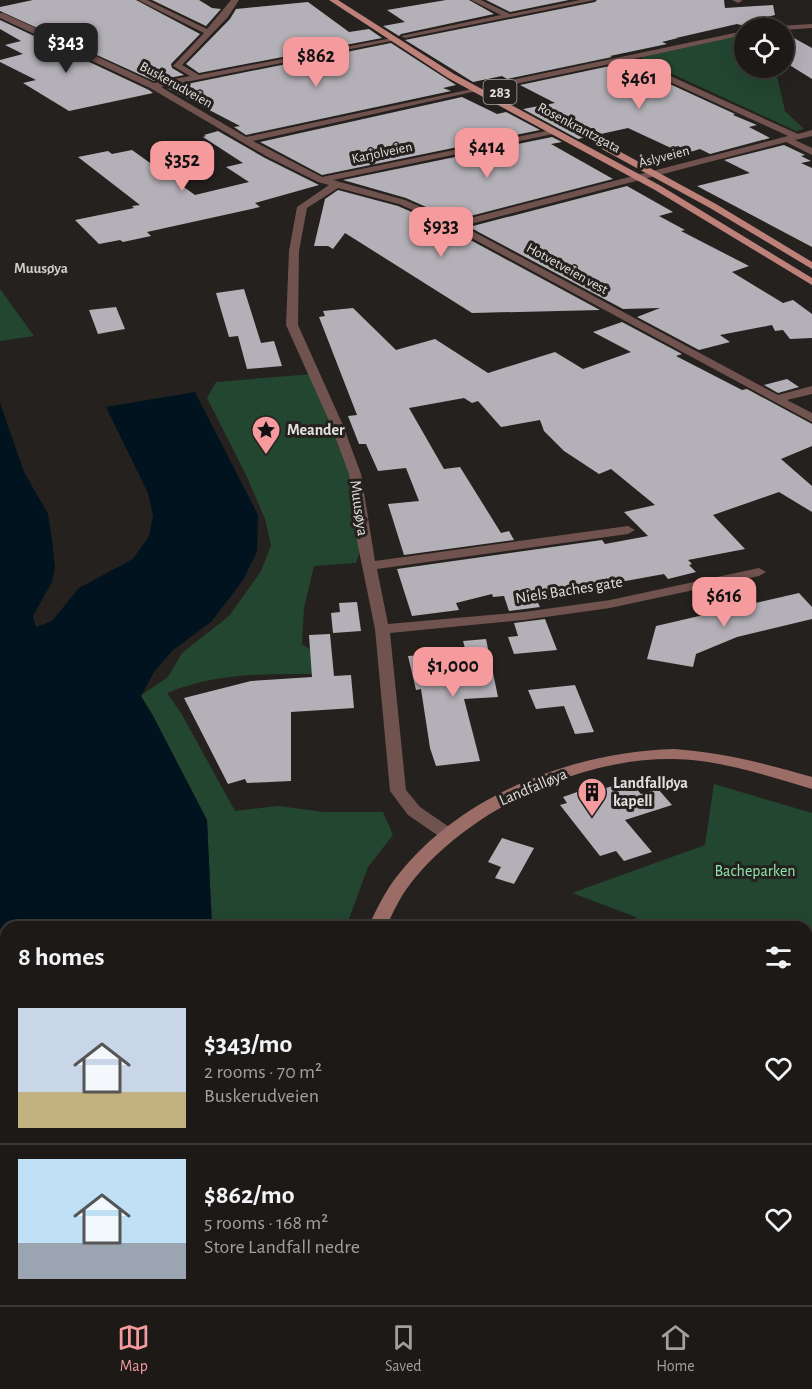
<!DOCTYPE html>
<html lang="en">
<head>
<meta charset="utf-8">
<style>
	:root { --surface:#1c1916; --page:#25221f; --text:#f1f3f6; --muted:#a0a0a1; --line:#3a3835; --accent:#f59b9d }
	body { margin:0; font-family:"Alegreya Sans",sans-serif; background:var(--page); color:var(--text); height:100vh; display:flex; flex-direction:column; font-size:22px; white-space:nowrap }
	* { box-sizing:border-box; margin:0 }
	p { font-size:20px; color:var(--muted) }
	.icon { flex:none; width:33px; height:33px; fill:none; stroke:currentColor; stroke-width:2; stroke-linecap:round; stroke-linejoin:round }
	.map { position:relative; flex:1; overflow:hidden }
	.sheet { position:absolute; left:0px; top:921px; width:813px; height:384px; display:flex; flex-direction:column; background:var(--surface); border-radius:18px 18px 0 0; box-shadow:0 6px 24px #0002,0 0 0 2px var(--line) }
	.sheet>* { flex:none }
	.fabs { position:absolute; left:734px; top:18px; display:grid; gap:12px }
	.fabs a { display:grid; place-items:center; width:60px; height:60px; border-radius:50%; background:var(--surface); box-shadow:0 6px 24px #0002,0 0 0 2px var(--line); font-size:30px }
	.price { position:absolute; translate:-50% -51px; padding:0 14px; border-radius:12px; background:var(--accent); color:#111; font-size:20px; line-height:39px; filter:drop-shadow(0 2px 3px #0008) }
	.price::after { content:''; position:absolute; left:50%; top:36px; width:18px; height:14px; margin-left:-9px; background:inherit; clip-path:polygon(0 0,100% 0,50% 100%) }
	.price.active { background:#222; color:#fff }
	ul { padding:0; list-style:none }
	li { display:flex; align-items:center; gap:18px; height:150px; padding:0 18px }
	li+li { border-top:2px solid var(--line) }
	li span { display:grid; place-items:center; flex:none; width:168px; height:120px; border-radius:0px; color:#555 }
	li>.icon { margin-inline-start:auto }
	span .icon { width:72px; height:72px; fill:#fffc; stroke-width:1 }
	li b { font-size:26px }
	h2 { display:flex; justify-content:space-between; align-items:center; height:72px; padding:0 18px; font-size:26px }
	.dock { display:flex; justify-content:space-around; align-items:center; height:84px; border-top:2px solid var(--line); background:var(--surface); font-size:16px; color:var(--muted) }
	.dock a { display:grid; justify-items:center; gap:3px }
	.dock .active { color:var(--accent) }
	.map>svg:first-child { display:block }
	.green { fill:#234630 }
	.water { fill:#00131e }
	.building { fill:#b3b1b7 }
	.lines { fill:none; stroke-linecap:round; stroke-linejoin:round }
	.minor { fill:#70524e; fill-rule:evenodd }
	.secondary { fill:#9c6d67; fill-rule:evenodd }
	.primary { fill:#be8179; fill-rule:evenodd }
	.labels { text-anchor:middle; dominant-baseline:central; stroke-width:6; stroke-linejoin:round; paint-order:stroke }
	.far-street-label { font-size:14px; fill:#e2e0de; stroke:#25211e }
	.shield { fill:#25211e; stroke:#a9a7a4; stroke-width:1.5 }
	.shield-label { font-size:15px; font-weight:bold; fill:#e2e0de }
	.far-neighbourhood-label { font-size:15px; font-weight:bold; fill:#cfcbc6; stroke:#25211e }
	.poi-label { font-size:16px; font-weight:bold; fill:#e2e0de; stroke:#25211e; text-anchor:start }
	.street-label { font-size:16px; fill:#e2e0de; stroke:#25211e }
	.park-label { font-size:16px; fill:#8be8ad; stroke:#25211e }
</style>
</head>
<body>
<div class="map">
<svg width="812" height="1305" viewBox="0 0 812 1305">
	<rect width="100%" height="100%" fill="#25211e"/>
	<g class="green">
		<path d="M744,35V68H775L785,111L804,129L796,131L642,60V56Z"/>
		<path d="M0,289L34,336L0,341Z"/>
		<path d="M313,374L355,474L364,541L356,563L314,566L304,608L302,644L317,654L320,674C266,674 218,672 167,693L181,713L235,811L278,806L324,812H383L393,835L368,867L346,927H212L207,820L152,714L140,696L168,677L182,653L229,616L260,573L271,546L265,519L247,477L207,398L216,382Z"/>
		<path d="M714,784L812,813V1140L807,1136V927H632L636,917L572,893L705,845Z"/>
	</g>
	<path class="water" d="M195,392L258,515L257,552L243,580L212,621L172,651L154,672L141,696L152,714L207,820L212,927H6V1299H294L295,1305H0V403L24,472L48,514L52,540L55,568L52,582L33,616L36,627L52,621L79,588L133,559L149,536L153,516L148,493L106,407Z"/>
	<g class="building">
		<path d="M33,0H136L200,34L171,64L172,68L184,75L154,81L0,11V7Z"/>
		<path d="M152,0H199L212,8L221,9L206,26Z"/>
		<path d="M446,0H469L494,14L401,34L399,36L383,26L405,22L387,10Z"/>
		<path d="M486,0H569L510,12Z"/>
		<path d="M597,0H724L725,8L773,5L775,15L767,17L772,20L745,26L737,24L676,38H678L662,42L667,44L610,56L612,57L507,79L502,76L473,82L405,40L595,2Z"/>
		<path d="M308,2L349,32L369,29L382,38L199,73L186,64L230,19L236,9Z"/>
		<path d="M0,20L149,90L153,93L69,111L23,83L36,80L0,62V60L23,54L5,45L21,41L0,29Z"/>
		<path d="M783,32L812,48V79L783,61Z"/>
		<path d="M391,43L456,85L443,88L451,91L246,135L234,127L240,126L167,88Z"/>
		<path d="M624,63L735,114L733,115L757,125L749,127L770,138L710,154L700,149L690,152L678,146L671,148L628,128L578,139L523,109L555,103L520,85Z"/>
		<path d="M462,97L497,114L506,112L540,130L322,175L260,142Z"/>
		<path d="M218,131L265,158L319,185L255,203L260,207L147,232L151,236L123,242L120,240L99,244L75,220L134,208L132,206L140,205L78,157L108,151L112,154L132,150L195,195L249,182L226,167L243,163L203,137L206,136L204,135Z"/>
		<path d="M552,137L562,142L551,144L613,179L455,220L406,198L343,180Z"/>
		<path d="M784,145L805,155L801,156L811,161L801,163L812,168V247L697,186L750,173L724,160Z"/>
		<path d="M627,186L673,212L659,216L685,230L681,231L749,266L732,272L783,303L793,300L812,314V338L790,339L783,330L775,331L772,325L720,335L730,342L699,350L637,317L660,308L623,309L469,227Z"/>
		<path d="M338,190L398,206L450,229L600,310L472,313L345,233L333,249L328,246H314L325,199Z"/>
		<path d="M244,289L261,343L274,341L282,366L247,369L238,336L229,337L216,293Z"/>
		<path d="M116,307L125,329L98,334L89,310Z"/>
		<path d="M353,308L396,350L435,339L488,373L555,352L583,369L631,352L593,332L622,322L682,354L676,356L742,390L747,389L812,424V446L781,459L812,486V512L779,492L713,515L745,549L688,560L692,564L689,565L696,572L668,579L664,574L565,592L567,598L537,601L540,607L509,611L504,596L493,597L492,594L456,603L459,610L412,616L397,569L602,540L605,544L648,536L624,512L655,505L611,469L599,474L564,451L544,431L540,420L501,427L478,401L472,403L464,398L409,408L444,469L460,467L501,533L509,531L514,540L404,555L388,504L419,501L406,468L378,471L366,444H359L348,416L357,415L319,317L325,316L323,311Z"/>
		<path d="M787,379L799,387L778,393L764,385Z"/>
		<path d="M799,593L812,607V619L737,637L696,654L693,667L647,659L656,626Z"/>
		<path d="M357,602L361,631L333,633L331,613L340,612L339,603Z"/>
		<path d="M545,619L557,650L514,654L508,637L518,636L514,623Z"/>
		<path d="M330,634L334,676L351,675L354,708L291,712V781L247,783L245,779L228,784L184,698L251,681L312,677L309,635Z"/>
		<path d="M486,639L498,697L464,699L480,761L436,766L430,748L421,689L416,690L408,656L466,652L463,641Z"/>
		<path d="M575,685L594,732L575,734L564,706L536,709L528,690Z"/>
		<path d="M629,781L641,794L658,789L672,805L625,820L652,852L624,861L616,851L600,856L560,805L567,803L563,797L580,791L583,795Z"/>
		<path d="M502,838L534,848L514,884L495,878L501,867L488,862Z"/>
	</g>
	<g class="lines">
		<g class="minor">
			<path d="M138,0H147L207,29L231,0H239L228,17L182,65L199,75L392,38L396,40L161,87L246,137L477,88L481,90L253,141L322,177L556,129V133L553,134L333,180L405,200L455,222L788,136L624,61L491,89H488V85L744,31V35L633,59L798,134L812,130V136L795,140L812,148V155L786,142L463,226L778,395L812,386V394L787,400L812,413V422L451,227L399,204L338,188L307,208L299,251L298,325L342,423L361,474L375,561L628,526L635,530L628,534L377,569L388,624L524,612L610,600L759,568L766,572L759,576L610,608L524,620L390,633L406,790L420,807L455,831L458,835L455,839H443L408,815L390,791L375,629L357,541L349,474L330,423L286,325L289,251L297,207L329,185L318,182L266,156L150,88L0,18V13H3L154,83L190,76L173,66L204,33Z"/>
			<path d="M471,0H481L510,14L580,0H595L405,38L401,36L501,15Z"/>
			<path d="M732,0H741L742,1L738,3Z"/>
			<path d="M812,24V28L783,30L774,28L778,26Z"/>
		</g>
		<g class="secondary">
			<path d="M674,749C721,752 767,764 812,777V789C767,776 722,760 674,759C581,757 464,811 408,887C399,899 393,913 386,927H368C377,909 385,891 398,875C462,794 573,752 674,749Z"/>
			<rect x="372" y="1299" width="22" height="6"/>
			<path d="M401,1299H424L426,1305H403Z"/>
		</g>
		<g class="primary">
			<path d="M329,0H338L454,74L661,186L812,278V285L655,190L448,78Z"/>
			<path d="M600,144H606L716,204L812,262V269L710,208L600,148Z"/>
		</g>
	</g>
	<defs>
		<g id="sight-pin" transform="scale(1.5)"><path d="M0 17L-7.5 6A9.5 9.5 0 1 1 7.5 6Z" fill="#f59b9d" stroke="#25211e"/><path d="M0-6L1.8-2.2L6-1.7L2.9 1.2L3.7 5.4L0 3.3L-3.7 5.4L-2.9 1.2L-6-1.7L-1.8-2.2Z" fill="#111"/></g>
		<g id="building-pin" transform="scale(1.5)"><path d="M0 17L-7.5 6A9.5 9.5 0 1 1 7.5 6Z" fill="#f59b9d" stroke="#25211e"/><path d="M-4-6H4V6H1V3H-1V6H-4ZM-2.5-4.3h1.7v1.8h-1.7ZM.8-4.3h1.7v1.8H.8ZM-2.5-1h1.7V.8h-1.7ZM.8-1h1.7V.8H.8Z" fill="#111"/></g>
	</defs>
	<g fill-rule="evenodd">
		<use href="#sight-pin" x="266" y="430"/>
		<use href="#building-pin" x="592" y="792"/>
	</g>
	<g class="labels">
		<g class="far-street-label">
			<text transform="translate(176 85) rotate(29)">Buskerudveien</text>
			<text transform="translate(579 128) rotate(28)">Rosenkrantzgata</text>
			<text transform="translate(382 153) rotate(-12)">Karjolveien</text>
			<text transform="translate(664 157) rotate(-15)">Åslyveien</text>
			<text transform="translate(567 269) rotate(29)">Hotvetveien vest</text>
		</g>
		<rect class="shield" x="483.5" y="80" width="33" height="24" rx="4.5"/>
		<g class="shield-label">
			<text x="500" y="92">283</text>
		</g>
		<g class="far-neighbourhood-label">
			<text x="41" y="268">Muusøya</text>
		</g>
		<g class="poi-label">
			<text x="287" y="430">Meander</text>
			<text x="613" y="783">Landfalløya<tspan x="613" dy="18">kapell</tspan></text>
		</g>
		<g class="street-label">
			<text transform="translate(359 508) rotate(82)">Muusøya</text>
			<text transform="translate(569 590) rotate(-9)">Niels Baches gate</text>
			<text transform="translate(533 787) rotate(-23)">Landfalløya</text>
		</g>
		<g class="park-label">
			<text x="755" y="871">Bacheparken</text>
		</g>
	</g>
</svg>
<div class="fabs">
<a><svg class="icon" aria-label="locate" viewBox="0 0 24 24"><circle cx="12" cy="12" r="6"/><path d="M12 2v4M12 18v4M2 12h4M18 12h4"/></svg></a>
</div>
<b class="price active" style="left:66px;top:74px">$343</b>
<b class="price" style="left:316px;top:88px">$862</b>
<b class="price" style="left:639px;top:110px">$461</b>
<b class="price" style="left:487px;top:179px">$414</b>
<b class="price" style="left:182px;top:192px">$352</b>
<b class="price" style="left:441px;top:258px">$933</b>
<b class="price" style="left:724px;top:628px">$616</b>
<b class="price" style="left:453px;top:698px">$1,000</b>
<section class="sheet">
<h2>8 homes<svg class="icon" aria-label="filters" viewBox="0 0 24 24"><path d="M4 7h16M4 17h16"/><circle cx="9" cy="7" r="2"/><circle cx="15" cy="17" r="2"/></svg></h2>
<ul>
<li><span style="background:linear-gradient(#c9d6e8 70%,#c2b280 0)"><svg class="icon" aria-label="home" viewBox="0 0 24 24"><path d="M3 11l9-7 9 7M6 9v11h12V9"/></svg></span><div><b>$343/mo</b><p>2 rooms · 70 m²</p><p>Buskerudveien</p></div><svg class="icon" aria-label="heart" viewBox="0 0 24 24"><path d="M12 20l-8-8c-3-5 5-10 8-4 3-6 11-1 8 4z"/></svg></li>
<li><span style="background:linear-gradient(#bfe0f5 70%,#9aa5b1 0)"><svg class="icon" aria-label="home" viewBox="0 0 24 24"><path d="M3 11l9-7 9 7M6 9v11h12V9"/></svg></span><div><b>$862/mo</b><p>5 rooms · 168 m²</p><p>Store Landfall nedre</p></div><svg class="icon" aria-label="heart" viewBox="0 0 24 24"><path d="M12 20l-8-8c-3-5 5-10 8-4 3-6 11-1 8 4z"/></svg></li>
</ul>
</section>
</div>
<nav class="dock">
<a class="active"><svg class="icon" aria-label="map" viewBox="0 0 24 24"><path d="M3 6l6-2 6 2 6-2v14l-6 2-6-2-6 2zM9 4v14M15 6v14"/></svg>Map</a>
<a><svg class="icon" aria-label="saved" viewBox="0 0 24 24"><path d="M7 4h10v16l-5-4-5 4z"/></svg>Saved</a>
<a><svg class="icon" aria-label="home" viewBox="0 0 24 24"><path d="M3 11l9-7 9 7M6 9v11h12V9"/></svg>Home</a>
</nav>
</body>
</html>
